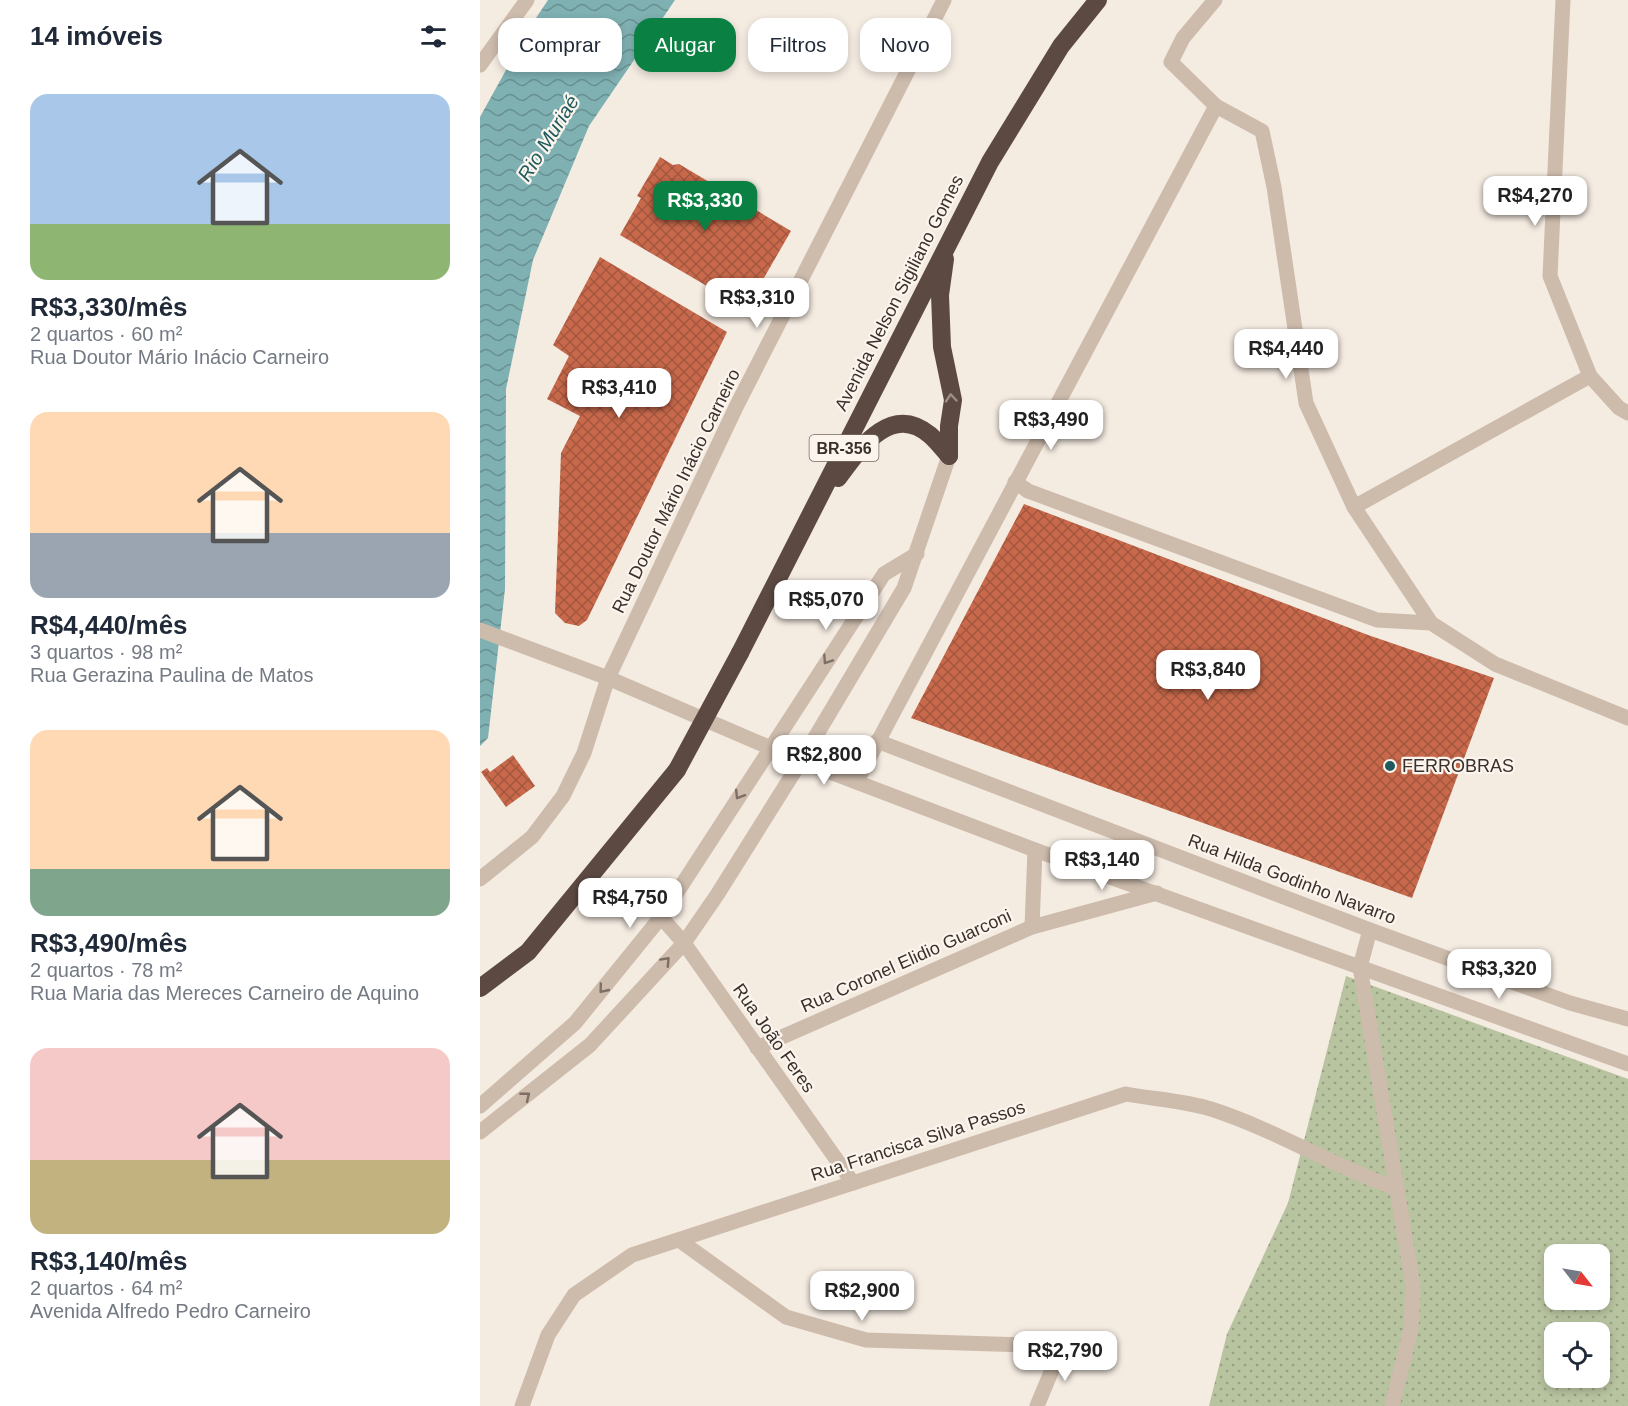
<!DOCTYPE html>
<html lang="pt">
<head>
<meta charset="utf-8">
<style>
	:root { --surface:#fff; --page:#f6f6f7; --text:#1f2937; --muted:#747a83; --accent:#0b8043 }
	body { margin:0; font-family:Helvetica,sans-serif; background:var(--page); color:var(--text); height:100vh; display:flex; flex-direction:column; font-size:22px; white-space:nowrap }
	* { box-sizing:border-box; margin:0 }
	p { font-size:20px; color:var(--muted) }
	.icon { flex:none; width:33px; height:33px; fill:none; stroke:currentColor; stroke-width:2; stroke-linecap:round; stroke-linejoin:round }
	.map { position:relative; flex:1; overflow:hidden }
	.sheet { display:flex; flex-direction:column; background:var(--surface); width:480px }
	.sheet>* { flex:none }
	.top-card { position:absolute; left:18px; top:18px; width:570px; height:54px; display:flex; gap:12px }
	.needle { width:39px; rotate:121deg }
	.fabs { position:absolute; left:1064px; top:1244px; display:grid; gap:12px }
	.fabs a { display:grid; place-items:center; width:66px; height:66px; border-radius:12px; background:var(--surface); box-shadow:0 3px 9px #0003; font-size:30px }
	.price { position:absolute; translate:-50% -51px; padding:0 14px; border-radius:12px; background:#fff; color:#222; font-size:20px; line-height:39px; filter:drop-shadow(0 2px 3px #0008) }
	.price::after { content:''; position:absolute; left:50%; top:36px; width:18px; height:14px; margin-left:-9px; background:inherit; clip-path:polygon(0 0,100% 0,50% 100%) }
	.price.selected { background:var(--accent); color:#fff }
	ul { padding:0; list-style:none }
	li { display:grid; align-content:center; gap:12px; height:318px; padding:0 30px }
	li span { display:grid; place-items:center; height:186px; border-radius:18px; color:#555 }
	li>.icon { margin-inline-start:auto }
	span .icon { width:108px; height:108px; fill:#fffc; stroke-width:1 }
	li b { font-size:26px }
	h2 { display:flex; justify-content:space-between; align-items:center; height:72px; padding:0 30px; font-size:26px }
	.chip { padding:0 21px; border-radius:18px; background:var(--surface); box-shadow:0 3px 9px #0003; font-size:21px; line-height:54px }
	.chip.selected { background:var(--accent); color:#fff }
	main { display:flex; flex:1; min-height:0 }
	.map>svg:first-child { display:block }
	.park { fill:url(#park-dots); fill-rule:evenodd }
	.water { fill:url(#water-waves) }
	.building { fill:url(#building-cross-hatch) }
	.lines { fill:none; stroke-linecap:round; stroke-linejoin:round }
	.minor { stroke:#cdbbac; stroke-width:15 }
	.highway { stroke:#5c4a42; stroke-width:18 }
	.highway-bridge { stroke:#5c4a42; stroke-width:18 }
	.oneway { stroke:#9c8e87 }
	.oneway2 { stroke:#7d6f65 }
	.poi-dot { fill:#1f5a5e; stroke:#fbf5ee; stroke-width:2 }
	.labels { text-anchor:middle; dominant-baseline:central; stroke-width:4.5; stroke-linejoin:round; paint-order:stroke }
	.shield { fill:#fbf5ee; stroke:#756b66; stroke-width:1.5 }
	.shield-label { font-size:16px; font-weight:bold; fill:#3b302b }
	.street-label { font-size:18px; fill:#3b302b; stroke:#fbf5ee }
	.poi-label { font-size:18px; fill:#3b302b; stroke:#fbf5ee; text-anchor:start }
	.water-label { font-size:20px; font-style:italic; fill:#1f5a5e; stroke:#fbf5ee }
</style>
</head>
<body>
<main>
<section class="sheet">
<h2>14 imóveis<svg class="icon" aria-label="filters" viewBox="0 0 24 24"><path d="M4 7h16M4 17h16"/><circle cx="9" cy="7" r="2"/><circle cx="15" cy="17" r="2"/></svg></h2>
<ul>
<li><span style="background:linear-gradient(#a9c7e8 70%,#8fb573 0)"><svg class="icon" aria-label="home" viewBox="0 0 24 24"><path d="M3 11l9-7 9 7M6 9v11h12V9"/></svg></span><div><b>R$3,330/mês</b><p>2 quartos · 60 m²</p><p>Rua Doutor Mário Inácio Carneiro</p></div></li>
<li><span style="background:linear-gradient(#ffd9b3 65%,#9aa5b1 0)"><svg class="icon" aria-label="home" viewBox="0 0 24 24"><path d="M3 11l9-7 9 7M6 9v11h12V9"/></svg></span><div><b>R$4,440/mês</b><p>3 quartos · 98 m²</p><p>Rua Gerazina Paulina de Matos</p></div></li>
<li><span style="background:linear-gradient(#ffd9b3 75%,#7fa58c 0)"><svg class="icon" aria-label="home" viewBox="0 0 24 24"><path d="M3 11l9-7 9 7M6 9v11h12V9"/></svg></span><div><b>R$3,490/mês</b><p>2 quartos · 78 m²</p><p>Rua Maria das Mereces Carneiro de Aquino</p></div></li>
<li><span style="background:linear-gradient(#f6c9c9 60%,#c2b280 0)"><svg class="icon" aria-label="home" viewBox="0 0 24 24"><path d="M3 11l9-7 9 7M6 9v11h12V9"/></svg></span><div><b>R$3,140/mês</b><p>2 quartos · 64 m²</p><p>Avenida Alfredo Pedro Carneiro</p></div></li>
</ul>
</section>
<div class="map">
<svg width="1148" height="1406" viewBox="0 0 1148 1406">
	<defs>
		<pattern id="park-dots" width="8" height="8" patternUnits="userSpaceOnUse" patternTransform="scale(1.5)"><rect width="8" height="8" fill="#b8c4a0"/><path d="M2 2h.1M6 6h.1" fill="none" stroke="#97a083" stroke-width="1.8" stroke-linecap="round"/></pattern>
		<pattern id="water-waves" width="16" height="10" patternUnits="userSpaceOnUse" patternTransform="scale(1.5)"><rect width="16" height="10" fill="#7fb0b2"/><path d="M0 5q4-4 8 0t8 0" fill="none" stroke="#699091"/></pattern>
		<pattern id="building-cross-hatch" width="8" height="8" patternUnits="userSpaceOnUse" patternTransform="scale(1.5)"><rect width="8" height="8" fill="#c8694b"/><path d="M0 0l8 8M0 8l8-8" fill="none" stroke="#a4573f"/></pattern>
	</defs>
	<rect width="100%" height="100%" fill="#f4ebe1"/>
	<path class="park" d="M866,976L1148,1079V1406H729L747,1334L808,1203ZM1074,1254H1119V1299H1074ZM1074,1332H1119V1377H1074Z"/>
	<path class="water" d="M68,0H195L109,126L53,260L26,389L25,589L8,738L0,746V117L48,30Z"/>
	<g class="building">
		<path d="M180,157L193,165L199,164L311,231L266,309L140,235L161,198L157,196Z"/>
		<path d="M120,257L247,332L107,620L99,626L85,623L75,613L81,453L100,416L67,399L89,356L73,345Z"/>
		<path d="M544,504L888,635L1014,678L932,898L431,718Z"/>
		<path d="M33,755L55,786L26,807L1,772L7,768L10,772Z"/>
	</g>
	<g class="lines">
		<g class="minor">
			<path d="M735,0L703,38L691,62L736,106L782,131L794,187L826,403L874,507L951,623"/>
			<path d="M1083,0L1070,276L1110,376L1139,408L1148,413"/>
			<path d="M0,65L47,0"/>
			<path d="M535,482L548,491L897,620L951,623L1015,664L1148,718"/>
			<path d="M874,507L1110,376"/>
			<path d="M0,630L128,678L321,761L555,850L1148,1064"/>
			<path d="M397,741L890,930L1090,1003L1148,1019"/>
			<path d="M377,781L736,106"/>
			<path d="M0,879L52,837L83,796L104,753L128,678L256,407L464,0"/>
			<path d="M181,917L204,943L373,1183"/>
			<path d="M552,927L555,850"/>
			<path d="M890,930L880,967L933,1286L931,1329L912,1406"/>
			<path d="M277,1048L552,927L677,893"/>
			<path d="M0,1106L95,1023L181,917L404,574L437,554"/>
			<path d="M0,1132L110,1045L204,943L237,895L321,761L424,588L469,456"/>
			<path d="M199,1240L306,1317L386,1340L582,1346L557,1406"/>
			<path d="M42,1406L68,1335L94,1295L152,1255L646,1094C673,1099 705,1101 731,1109C796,1130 853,1166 917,1189"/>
		</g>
		<g class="highway">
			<path d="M465,259L460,295L462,347L473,400L469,426V456"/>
			<path d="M358,478C379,450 410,402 450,435C457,441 463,449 469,456"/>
			<path d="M260,653L510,162L581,46L618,0"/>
			<path d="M0,988L48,952L197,770"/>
		</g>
		<path class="highway-bridge" d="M197,770L260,653"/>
	</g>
	<defs><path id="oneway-chevron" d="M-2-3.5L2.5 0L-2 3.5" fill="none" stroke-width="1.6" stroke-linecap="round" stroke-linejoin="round" transform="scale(1.5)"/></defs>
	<use class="oneway" href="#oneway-chevron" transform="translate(471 398) rotate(-95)"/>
	<g class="oneway2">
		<use href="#oneway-chevron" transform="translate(347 660) rotate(124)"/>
		<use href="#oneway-chevron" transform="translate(259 795) rotate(122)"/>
		<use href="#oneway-chevron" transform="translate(186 961) rotate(-47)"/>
		<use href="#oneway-chevron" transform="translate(123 989) rotate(129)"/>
		<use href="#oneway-chevron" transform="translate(46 1096) rotate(-39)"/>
	</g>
	<circle class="poi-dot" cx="910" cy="766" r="6"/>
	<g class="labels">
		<rect class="shield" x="329.5" y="435" width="69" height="26" rx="4.5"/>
		<g class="shield-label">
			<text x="364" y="448">BR-356</text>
		</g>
		<g class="street-label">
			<text transform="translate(419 293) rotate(-63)">Avenida Nelson Sigiliano Gomes</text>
			<text transform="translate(196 491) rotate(-64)">Rua Doutor Mário Inácio Carneiro</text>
			<text transform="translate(812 879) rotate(21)">Rua Hilda Godinho Navarro</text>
			<text transform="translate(426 961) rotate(-24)">Rua Coronel Elidio Guarconi</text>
			<text transform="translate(294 1038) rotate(55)">Rua João Feres</text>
			<text transform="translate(438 1141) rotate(-18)">Rua Francisca Silva Passos</text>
		</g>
		<g class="poi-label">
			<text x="922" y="766">FERROBRAS</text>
		</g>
		<g class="water-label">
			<text transform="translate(68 138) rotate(-58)">Rio Muriaé</text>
		</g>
	</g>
</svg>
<div class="fabs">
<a><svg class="needle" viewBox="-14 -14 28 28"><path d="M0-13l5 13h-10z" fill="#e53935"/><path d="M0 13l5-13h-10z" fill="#747a83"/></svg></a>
<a><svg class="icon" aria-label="locate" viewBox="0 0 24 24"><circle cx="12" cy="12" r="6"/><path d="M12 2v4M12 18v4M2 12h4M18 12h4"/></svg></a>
</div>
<b class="price" style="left:1055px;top:227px">R$4,270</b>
<b class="price selected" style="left:225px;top:232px">R$3,330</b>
<b class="price" style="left:277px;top:329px">R$3,310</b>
<b class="price" style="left:806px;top:380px">R$4,440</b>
<b class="price" style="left:139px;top:419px">R$3,410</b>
<b class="price" style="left:571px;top:451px">R$3,490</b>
<b class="price" style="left:346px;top:631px">R$5,070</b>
<b class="price" style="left:728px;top:701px">R$3,840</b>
<b class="price" style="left:344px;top:786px">R$2,800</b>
<b class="price" style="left:622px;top:891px">R$3,140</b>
<b class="price" style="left:150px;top:929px">R$4,750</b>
<b class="price" style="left:1019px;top:1000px">R$3,320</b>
<b class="price" style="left:382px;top:1322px">R$2,900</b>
<b class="price" style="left:585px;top:1382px">R$2,790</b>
<div class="top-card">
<a class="chip">Comprar</a>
<a class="chip selected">Alugar</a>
<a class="chip">Filtros</a>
<a class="chip">Novo</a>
</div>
</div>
</main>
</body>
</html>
